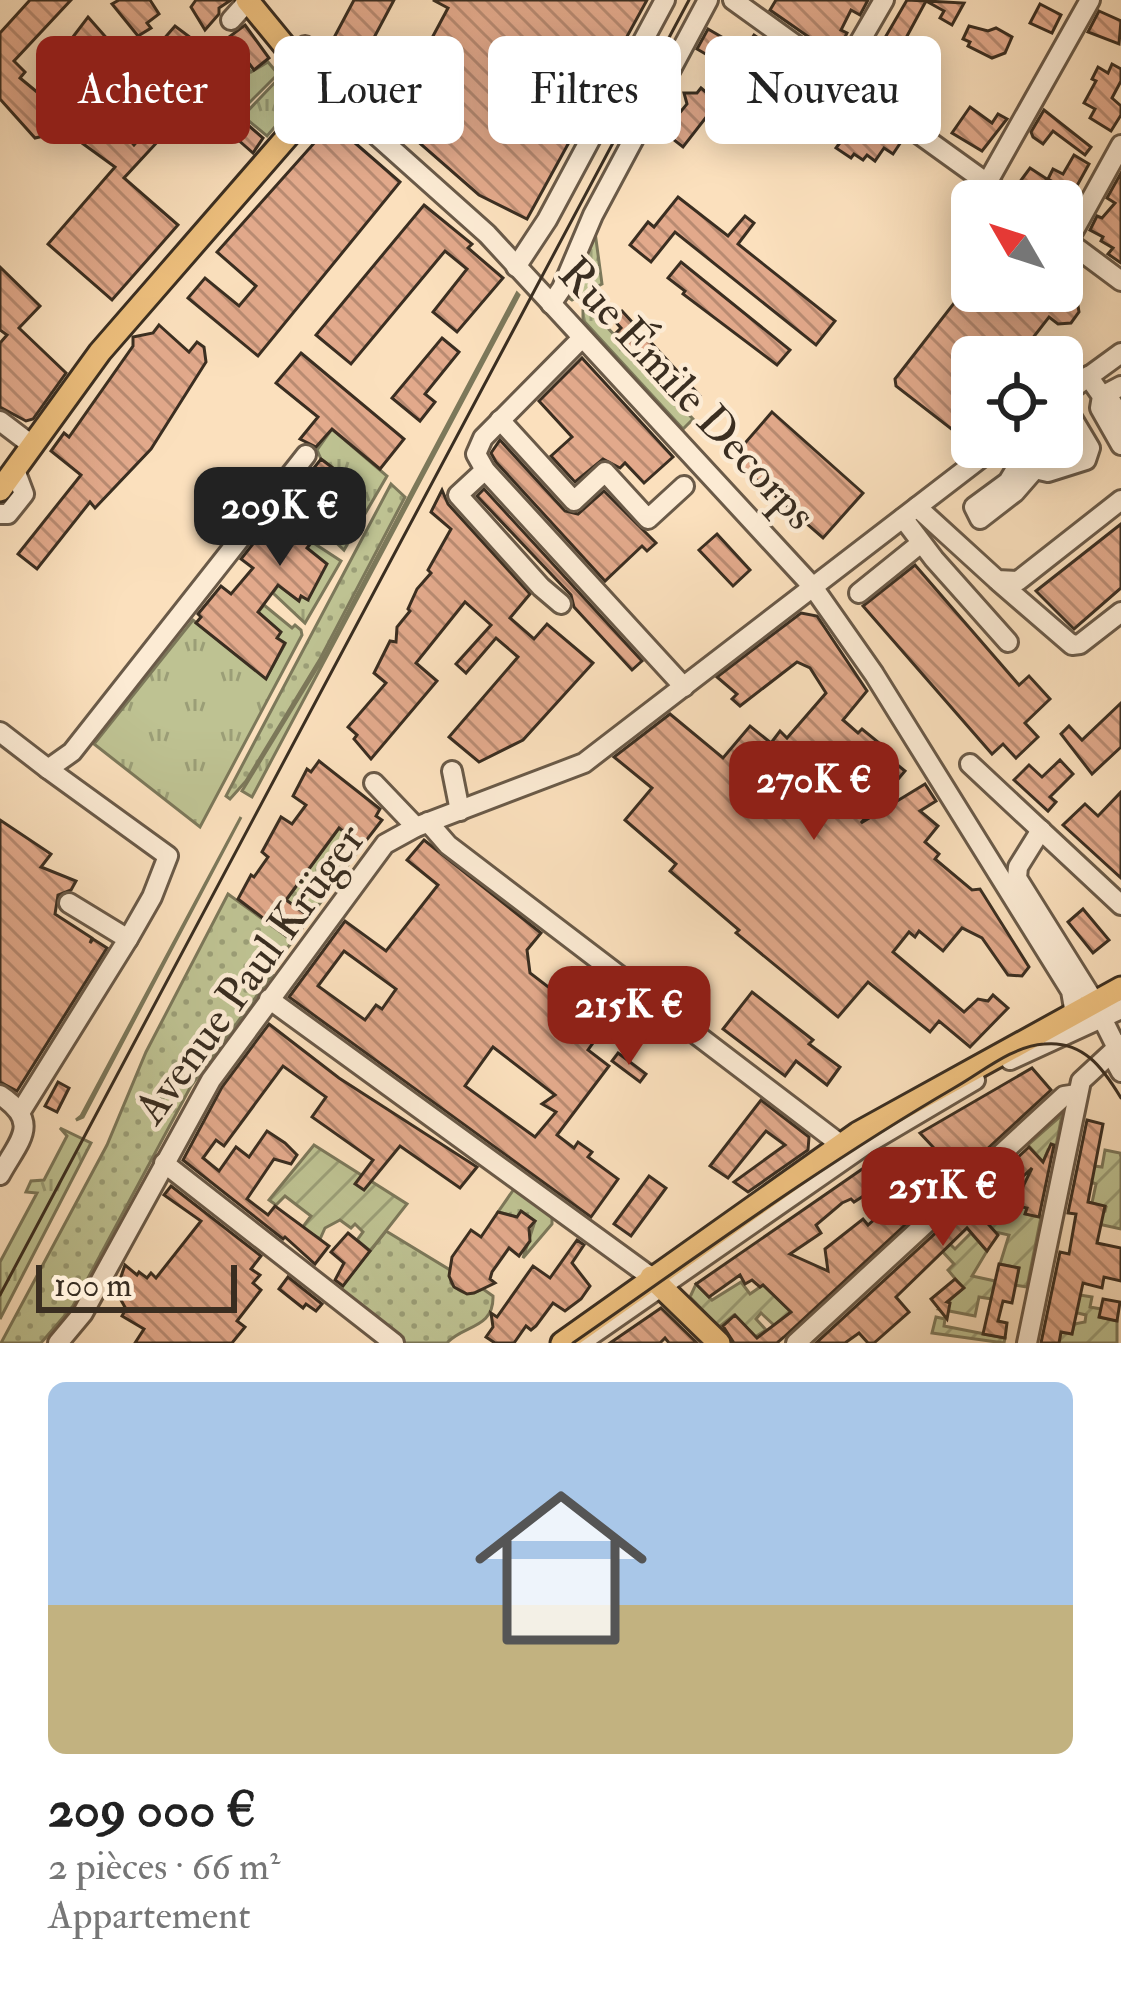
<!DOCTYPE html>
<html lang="fr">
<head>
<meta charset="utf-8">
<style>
	:root { --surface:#fff; --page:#f2f2f2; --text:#222; --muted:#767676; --line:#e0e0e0; --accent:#8f2418 }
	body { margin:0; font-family:"IM FELL Double Pica",serif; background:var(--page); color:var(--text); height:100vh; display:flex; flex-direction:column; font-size:45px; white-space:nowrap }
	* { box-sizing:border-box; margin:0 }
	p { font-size:39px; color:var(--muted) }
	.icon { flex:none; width:66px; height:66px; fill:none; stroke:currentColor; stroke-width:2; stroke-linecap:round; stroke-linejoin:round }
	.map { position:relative; height:1343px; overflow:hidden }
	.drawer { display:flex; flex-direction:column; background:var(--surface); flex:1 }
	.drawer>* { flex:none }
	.guide { position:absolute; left:36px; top:36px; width:1050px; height:108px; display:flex; gap:24px }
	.needle { width:78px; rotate:309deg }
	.controls { position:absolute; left:951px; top:180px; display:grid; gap:24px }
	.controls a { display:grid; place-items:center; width:132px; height:132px; border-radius:18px; background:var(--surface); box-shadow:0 6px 30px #0003; font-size:60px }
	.scale { position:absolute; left:36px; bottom:30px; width:201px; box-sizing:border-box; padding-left:12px; border:6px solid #3a2e21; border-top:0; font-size:33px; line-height:42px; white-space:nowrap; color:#3a2e21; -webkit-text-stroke:9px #fcebd4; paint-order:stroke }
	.price { position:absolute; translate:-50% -102px; padding:0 27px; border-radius:24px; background:var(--accent); color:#fff; font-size:39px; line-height:78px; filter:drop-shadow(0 3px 6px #0008) }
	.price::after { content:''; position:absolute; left:50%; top:72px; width:36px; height:27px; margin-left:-18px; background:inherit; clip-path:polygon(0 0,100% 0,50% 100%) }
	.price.current { background:#222; color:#fff }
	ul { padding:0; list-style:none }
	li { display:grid; align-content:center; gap:24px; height:636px; padding:0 48px }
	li+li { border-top:3px solid var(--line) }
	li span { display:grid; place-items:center; height:372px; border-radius:18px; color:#555 }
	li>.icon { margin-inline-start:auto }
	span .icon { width:216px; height:216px; fill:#fffc; stroke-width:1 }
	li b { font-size:51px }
	.tag { padding:0 42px; border-radius:18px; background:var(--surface); box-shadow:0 6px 30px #0003; font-size:42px; line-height:108px }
	.tag.current { background:var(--accent); color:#fff }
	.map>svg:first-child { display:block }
	.grass { fill:url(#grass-tufts); stroke:#7c785a; stroke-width:3 }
	.park { fill:url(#park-dots); stroke:#7c785a; stroke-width:3 }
	.garden { fill:url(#garden-furrows); stroke:#7c785a; stroke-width:3 }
	.building { fill:url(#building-back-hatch); stroke:#3a2e21; stroke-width:3; fill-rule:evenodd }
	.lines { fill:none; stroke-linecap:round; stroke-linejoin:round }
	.minor-casing { stroke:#6a5a48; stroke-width:24 }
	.major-casing { stroke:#3a2e21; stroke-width:27 }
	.minor { stroke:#fcebd4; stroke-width:18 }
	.major { stroke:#eec07e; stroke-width:21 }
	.tram { stroke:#3a2e21; stroke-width:3 }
	.labels { text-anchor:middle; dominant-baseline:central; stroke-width:9; stroke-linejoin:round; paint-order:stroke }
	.street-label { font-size:45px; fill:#3a2e21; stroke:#fcebd4 }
</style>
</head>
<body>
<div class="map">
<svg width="1121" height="1343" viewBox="0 0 1121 1343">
	<defs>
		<pattern id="grass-tufts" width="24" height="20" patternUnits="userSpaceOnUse" patternTransform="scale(3)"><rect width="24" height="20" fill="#bec292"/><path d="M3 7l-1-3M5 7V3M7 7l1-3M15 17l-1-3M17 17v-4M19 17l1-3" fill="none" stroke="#9b9e77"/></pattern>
		<pattern id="park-dots" width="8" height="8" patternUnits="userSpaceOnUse" patternTransform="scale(3)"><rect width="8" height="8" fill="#bec292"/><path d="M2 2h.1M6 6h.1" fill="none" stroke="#9b9e77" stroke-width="1.8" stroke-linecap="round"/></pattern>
		<pattern id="garden-furrows" width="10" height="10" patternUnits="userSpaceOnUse" patternTransform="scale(3)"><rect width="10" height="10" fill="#bec292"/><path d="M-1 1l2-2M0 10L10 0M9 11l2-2" fill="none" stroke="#9b9e77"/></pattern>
		<pattern id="building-back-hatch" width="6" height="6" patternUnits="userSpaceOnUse" patternTransform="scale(3)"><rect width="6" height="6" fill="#e2a98b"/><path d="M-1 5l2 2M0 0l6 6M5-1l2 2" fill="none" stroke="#b88a71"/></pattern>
	</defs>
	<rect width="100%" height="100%" fill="#fbe0bd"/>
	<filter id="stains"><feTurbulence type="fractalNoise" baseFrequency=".00167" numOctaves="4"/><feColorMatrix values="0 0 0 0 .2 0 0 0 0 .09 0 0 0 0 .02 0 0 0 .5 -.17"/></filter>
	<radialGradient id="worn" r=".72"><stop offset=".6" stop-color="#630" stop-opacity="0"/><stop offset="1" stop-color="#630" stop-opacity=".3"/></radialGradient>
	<g class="grass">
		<path d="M235,51L251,72L268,62L278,74L227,125L198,100L204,94L193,84L209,64L217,70Z"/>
		<path d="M280,77L292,88L293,106L267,136L243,116Z"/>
		<path d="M595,232L602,284L572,300L569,298Z"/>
		<path d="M517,293L519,295L252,797L242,791L325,655Z"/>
		<path d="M603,296V304L613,316L605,325L693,419L683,429L583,320V310Z"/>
		<path d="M332,429L387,476L344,550L322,529L327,522L343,534L361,501L354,495L358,487L321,459L317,450Z"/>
		<path d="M312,542L341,561L305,623L273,593L278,585L298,600L301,596L308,600L307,548Z"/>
		<path d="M264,605L292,628L295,625L301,630L302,635L200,827L94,744L193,620L266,678L285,644L277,638L280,632L258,612Z"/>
		<path d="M241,817L83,1117L76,1120L81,1116Z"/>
		<path d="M60,1128L91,1143L0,1319V1262L37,1193L26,1192L31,1181L44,1180L67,1136Z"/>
		<path d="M514,1189L552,1216V1224L523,1258L535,1221L522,1212L517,1217L498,1212Z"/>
	</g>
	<g class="park">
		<path d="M391,484L405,497L320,659L246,781L230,799L226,796Z"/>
		<path d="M339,828L362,846L310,917L286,900Z"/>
		<path d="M228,894L293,941L284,952L281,951L266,965L265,971L272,975L191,1086L73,1306L41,1343H1L107,1145L146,1052Z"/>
		<path d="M386,1231L450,1270L451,1283C461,1294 469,1296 483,1289L493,1296C494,1329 463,1325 447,1343H405L338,1291Z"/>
	</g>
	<g class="garden">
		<path d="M1062,1115L1055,1151L1048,1150L1043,1162L1028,1145Z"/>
		<path d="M314,1145L407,1204L370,1251L357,1240L363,1232L355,1224L351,1228L340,1220L325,1228L320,1239L302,1228L311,1216L285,1196L276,1205L269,1200Z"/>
		<path d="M1105,1150L1120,1153L1121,1157V1229L1094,1223L1097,1210L1105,1211L1106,1207L1092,1203L1096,1184L1091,1182L1094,1166L1102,1167Z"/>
		<path d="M990,1180L1012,1205L1027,1207L1026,1214L1041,1217L1027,1287L1015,1285L1019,1268L1000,1264L1009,1235L995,1232L981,1216L983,1197L978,1191Z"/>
		<path d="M971,1233L987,1251L972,1276L995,1281L992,1299L979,1297L975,1316L939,1309L963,1288L948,1270L954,1264L942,1251L950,1244L955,1249Z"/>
		<path d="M741,1282L750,1294L763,1285L791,1312L775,1326L761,1313L756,1319L766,1330L755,1337L734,1315L719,1327L690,1297L696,1284L712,1300Z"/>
		<path d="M1080,1295L1092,1297L1090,1307L1101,1309L1100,1317L1117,1321V1343H1059L1061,1332L1072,1334L1074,1324L1085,1322L1086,1315L1073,1312Z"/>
		<path d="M936,1317L945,1319L944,1326L1005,1338L1004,1343L932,1333Z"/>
	</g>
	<g class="building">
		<path d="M30,0H71L14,61L25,72L20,78L37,92L40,88L52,96L76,117L87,104L98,110L101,107L134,145L149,128L161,138L124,178L178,225L112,300L48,244L115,167L64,130L61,133L58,131L49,141L44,136L35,138L0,99V33Z"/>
		<path d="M119,0H150L159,14L147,23L151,28L138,36L112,4Z"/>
		<path d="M196,0H231L219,8V14L205,30L191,7Z"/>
		<path d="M354,0H394L360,64L351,71L328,49Z"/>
		<path d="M433,0H647L527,219L479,195L376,105L373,91L382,80L401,96L448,8Z"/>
		<path d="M776,0H868L860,15L851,10L841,30L847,33L840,48L833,44L829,51L770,10Z"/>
		<path d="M907,0L964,3L952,25L940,18L944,11L926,1L906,38L923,47L919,53L927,61L904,103L868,79L870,75L865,72Z"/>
		<path d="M1040,4L1061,15L1052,33L1030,23Z"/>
		<path d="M1099,11L1121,21L1119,44L1088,32Z"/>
		<path d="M88,17L118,51L114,54L135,72L175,26L195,41L139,107L115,87L123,77L107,64L98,71L66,46Z"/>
		<path d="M245,25L269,58L254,70L229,37Z"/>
		<path d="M969,26L988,31L996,28L1012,37L1005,53L992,58L968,46L970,42L963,39Z"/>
		<path d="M708,29L744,50L754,35L818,78L805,95L832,114L843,99L903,139L893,154L884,148L875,161L867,155L863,160L854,154L851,158L836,148L839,144L820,130L817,135L728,72L730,68L697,49Z"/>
		<path d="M1112,64L1121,69V81L1112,98L1121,106V115L1111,131L1090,118L1095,109L1084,103L1096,81L1092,79L1098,67L1108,73Z"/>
		<path d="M188,84L198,93L186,108L175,99Z"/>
		<path d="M701,88L718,102L683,147L664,132L687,104L684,93H697Z"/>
		<path d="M970,107L992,123L998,114L1007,119L982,151L952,133Z"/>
		<path d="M1044,110L1091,147L1085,155L1053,131L1043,144L1033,137L1031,132Z"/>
		<path d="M332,123L400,182L258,356L188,298L205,278L239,306L256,286L217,252Z"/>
		<path d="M248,125L263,138L253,153L236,138Z"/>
		<path d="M1074,155L1089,164L1073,193L1048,179L1053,169L1063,174Z"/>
		<path d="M1030,168L1047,179L1035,194L1019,183Z"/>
		<path d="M1121,173V263L1108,254L1113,248L1101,241L1103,237L1090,230L1097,216L1102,218L1115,203L1107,198Z"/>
		<path d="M678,197L728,236L745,216L754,223L738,244L835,321L816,345L675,232L651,262L630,245L648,222L654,227Z"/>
		<path d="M424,205L472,244L468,248L503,278L457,332L433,312L467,269L445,251L351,364L316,335Z"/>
		<path d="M681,262L790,350L777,365L683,294L685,291L668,278Z"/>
		<path d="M0,267L40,306L19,328L66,373L33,419L26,421L0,407V343L7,335L0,330Z"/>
		<path d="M972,280V291H1066L1077,300L1079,312L1071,323L1058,324L1049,317L1018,357H972V417L962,430L954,431L896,386L895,379Z"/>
		<path d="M622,311L700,396L684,410L615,334L621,328L613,319Z"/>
		<path d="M159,325L189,352L197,342L204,347L206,362L151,449L95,508L90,502L37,569L18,554L81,475L51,451L64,433L69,437L133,346V337L153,333Z"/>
		<path d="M442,338L459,352L425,394L435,402L420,421L392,398Z"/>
		<path d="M301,353L404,439L380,469L332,429L316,447L300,439L318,417L276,383Z"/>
		<path d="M582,358L673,457L644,483L625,463L620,468L603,459L575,482L551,456L572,437L539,401Z"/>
		<path d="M772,412L863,493L823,538L732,458Z"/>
		<path d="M500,440L565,511L578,514L604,491L656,543L647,551L642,546L605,581L496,462L491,453Z"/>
		<path d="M321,459L358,487L354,495L362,500L343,535L327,522L307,548L327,564L308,600L301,596L299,601L278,585L258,612L281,632L277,638L285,643L266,679L196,623L201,617L198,614L221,586L231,594L253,568L241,559L264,530L267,533L274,526L282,531L301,508L293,501L298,496L294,493Z"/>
		<path d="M484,489L642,661L632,670L574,607L571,595L477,496Z"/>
		<path d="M442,490L448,504L530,594L510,618L534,639L547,624L593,663L523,740L479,762L449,737L518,657L496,638L466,673L456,664L491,625L465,602L416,663L437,681L371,759L354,739L357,735L348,727L386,683L374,673L390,641L396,642L397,627L410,611L408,609L417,589L431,573L428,570L451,529L431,512Z"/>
		<path d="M1121,524V588L1074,629L1036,591Z"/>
		<path d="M717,534L750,570L733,586L699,550Z"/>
		<path d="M915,565L1019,685L1029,676L1050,699L1025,723L1038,737L1016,758L1003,744L992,754L863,606Z"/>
		<path d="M801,613L817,616L867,691L843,720L858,733L862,729L878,742L874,746L905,771L861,823L925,784L936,801L920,811L938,826L925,842L939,854L935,859L972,890L980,889L1029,967L1022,976L1008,975L982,938L962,928L943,951L919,931L915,937L909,932L893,952L964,1012L978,999L988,1001L993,995L1008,1008L970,1047L939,1021L930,1032L868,982L838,1017L736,933L739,930L670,871L676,864L625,820L652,788L614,757L670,714L723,758L750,726L771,743L780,731L787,738L826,693L810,668L797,662L740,706L732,699L737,694L717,677Z"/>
		<path d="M1121,703V747L1092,774L1061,734L1069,726L1082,740Z"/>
		<path d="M1060,760L1073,774L1050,797L1056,802L1048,811L1014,780L1029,765L1042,777Z"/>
		<path d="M319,761L380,809L376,816L382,820L362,846L339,828L286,900L310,917L293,941L238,899L251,875L254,877L268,857L262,852L281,817L292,824L306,805L293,796L307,769L311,772Z"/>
		<path d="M1121,792V878L1063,825L1085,804L1098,816Z"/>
		<path d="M0,820L51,854L41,867L76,881L71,890L58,895L55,914L92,938L90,943L93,939L107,948L17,1091L0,1082Z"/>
		<path d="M424,840L541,933L527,950L530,973L603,1029L588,1050L609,1066L557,1135L574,1148L578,1142L592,1152L588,1157L618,1179L591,1217L289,997L345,921L386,951L438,885L407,860ZM344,951L396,989L382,1009L376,1005L365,1020L318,986ZM493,1047L555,1095L542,1104L556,1112L535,1137L465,1086Z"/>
		<path d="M1083,909L1109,940L1093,953L1068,922Z"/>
		<path d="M752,992L813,1040L809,1044L840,1067L827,1085L796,1061L785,1076L723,1029Z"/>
		<path d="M269,1024L339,1078L477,1167L460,1188L400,1146L364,1190L355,1184L373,1160L312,1117L326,1097L283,1066L224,1146L216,1140L203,1158L219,1171L236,1147L249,1157L267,1131L285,1143L297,1155L291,1164L274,1159L247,1199L268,1215L275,1206L329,1246L315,1264L285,1237L283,1239L183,1160L222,1087Z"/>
		<path d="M618,1053L646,1074L640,1082L612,1061Z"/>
		<path d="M1032,1068L1051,1090L784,1337L777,1343H734L723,1326L735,1315L757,1338L791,1312L763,1285L760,1287L752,1280L745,1284L740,1275L709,1297L696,1284L868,1165H873L887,1181L854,1202L851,1199L842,1203L816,1225L821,1233L790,1254L828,1271L825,1249L863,1219L868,1225L887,1208L881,1203L895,1190L897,1192L914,1182L936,1162L928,1153L934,1148L920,1133Z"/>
		<path d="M58,1082L69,1088L57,1112L45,1106Z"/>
		<path d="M761,1100L809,1137L808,1150L748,1192L734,1182L785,1145L766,1131L728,1178L710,1166Z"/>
		<path d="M1087,1120L1103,1124L1088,1202L1105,1206L1097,1243L1121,1248V1281L1104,1277L1102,1288L1083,1283L1072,1334L1061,1332L1059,1343H1041L1060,1252L1069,1254L1076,1214L1068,1213Z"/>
		<path d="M1051,1144L1054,1145L1039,1217L1025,1214L1027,1208L1014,1205L1032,1168L981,1216L998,1235L987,1251L967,1228L896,1297L909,1312L874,1343H868L859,1333L845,1343H816L1029,1147L1043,1162Z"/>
		<path d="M649,1176L666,1188L631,1236L614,1224Z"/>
		<path d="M171,1186L261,1256L251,1269L260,1275L253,1283L261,1290L237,1321L245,1327L232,1343H135L144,1329L122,1316L126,1309L116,1291L125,1265L137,1275L139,1272L147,1278L151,1273L156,1278L201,1221L164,1195Z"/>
		<path d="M521,1211L535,1221L529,1228L530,1241L519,1256L509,1248L492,1272L490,1279L495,1283L474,1293L467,1294L454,1287L449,1276L452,1257L471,1230L481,1237L498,1212L517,1217Z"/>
		<path d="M348,1233L370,1251L343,1286L335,1280L344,1263L331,1252Z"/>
		<path d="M577,1240L584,1245L572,1263L590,1286L581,1299L565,1311L553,1303L536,1326L531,1330L526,1326L514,1343H495L486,1337L493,1327L491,1313L497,1317L533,1266L550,1278Z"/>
		<path d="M999,1264L1019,1268L1012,1303L1003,1301L998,1321L1007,1323L1005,1338L983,1334Z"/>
		<path d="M288,1277L322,1304L316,1311L306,1304L303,1308L279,1289Z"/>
		<path d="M955,1279L964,1288L947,1302L950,1303L947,1319L931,1299Z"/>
		<path d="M1103,1299L1120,1302L1117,1321L1099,1317Z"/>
		<path d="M661,1308L697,1343H669L665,1338L660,1343H610Z"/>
	</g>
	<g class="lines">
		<g class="minor-casing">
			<g id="minor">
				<path d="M733,0L1012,201"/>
				<path d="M231,20L248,1"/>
				<path d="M293,56L305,46L354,93"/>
				<path d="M840,76L884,0"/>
				<path d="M327,91L487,234L813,587L874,674L1071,991L1075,1014"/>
				<path d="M345,103L377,65"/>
				<path d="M987,183L1090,0"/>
				<path d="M1062,237L1121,281"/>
				<path d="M1065,239L1073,232L1121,145"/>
				<path d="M516,267L547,220L665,0"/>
				<path d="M551,304L562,288L593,215L708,0"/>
				<path d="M582,338L483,438L476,454L485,470L684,687"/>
				<path d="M1088,376L1102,396L1100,408L1121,445"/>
				<path d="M1121,386L1102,396L1111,401L1121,418"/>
				<path d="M1062,396L1121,353"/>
				<path d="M500,420L574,501L605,472L648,519L684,486"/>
				<path d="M0,421L33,446"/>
				<path d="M1062,425V426"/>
				<path d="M1042,447L1019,464L1008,482L974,507L980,519L1015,492L1035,469L1048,472L1086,460L1090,448L1062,401"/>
				<path d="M485,470L458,495L541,587L561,604"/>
				<path d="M917,507L997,580L1018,581L1121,500"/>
				<path d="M0,514H8L24,494L15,470"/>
				<path d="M903,518L934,559L1008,642"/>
				<path d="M999,582L1072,645L1080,644L1121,612"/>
				<path d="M859,593L921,543"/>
				<path d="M0,732L48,769L72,752L306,455"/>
				<path d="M970,764L1121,905"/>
				<path d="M48,769L168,856L152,897L128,939"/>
				<path d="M452,771L460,811"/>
				<path d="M374,783L416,827"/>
				<path d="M428,822L448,845L840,1144"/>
				<path d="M1041,830L1018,867L1017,878L1092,998L1117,1048L1116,1063L1121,1072"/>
				<path d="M269,999L651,1277"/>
				<path d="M1010,1060L1121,1009"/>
				<path d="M0,1095C42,1123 19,1140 0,1175"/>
				<path d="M21,1111L128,939L69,903"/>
				<path d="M164,1163L394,1343"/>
				<path d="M58,1343L83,1313L211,1080L385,844L416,827L584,763L995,447"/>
				<path d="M580,1343L865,1145L975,1080"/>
				<path d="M796,1343L1064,1096L1077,1094"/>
				<path d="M1027,1343L1081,1081L1121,1044"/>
			</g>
		</g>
		<g class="major-casing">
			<g id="major">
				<path d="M0,490L100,352L327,91L293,56L247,0"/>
				<path d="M651,1277L719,1343"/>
				<path d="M562,1343L858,1133L1121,988"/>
			</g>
		</g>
		<use href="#minor" class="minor"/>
		<use href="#major" class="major"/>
		<g class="tram">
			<path d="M0,1295L689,0"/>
			<path d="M573,1343C698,1256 822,1165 954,1088C981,1073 1012,1046 1044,1044C1083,1040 1103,1068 1121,1098"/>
		</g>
	</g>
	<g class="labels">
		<g class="street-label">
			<text transform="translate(687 394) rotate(47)">Rue Émile Decorps</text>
			<text transform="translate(250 974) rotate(-54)">Avenue Paul Krüger</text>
		</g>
	</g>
	<rect width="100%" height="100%" filter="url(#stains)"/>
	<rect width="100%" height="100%" fill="url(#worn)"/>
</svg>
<div class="controls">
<a><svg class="needle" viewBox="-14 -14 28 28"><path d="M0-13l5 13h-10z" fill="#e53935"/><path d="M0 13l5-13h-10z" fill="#767676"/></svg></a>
<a><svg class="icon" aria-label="locate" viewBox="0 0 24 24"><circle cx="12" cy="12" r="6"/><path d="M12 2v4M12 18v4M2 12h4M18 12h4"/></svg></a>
</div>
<div class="scale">100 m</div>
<b class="price current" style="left:280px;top:569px">209K €</b>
<b class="price" style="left:814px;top:843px">270K €</b>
<b class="price" style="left:629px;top:1068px">215K €</b>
<b class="price" style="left:943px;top:1249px">251K €</b>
<div class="guide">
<a class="tag current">Acheter</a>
<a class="tag">Louer</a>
<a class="tag">Filtres</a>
<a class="tag">Nouveau</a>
</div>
</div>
<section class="drawer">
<ul>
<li><span style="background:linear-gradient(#a9c7e8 60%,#c2b280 0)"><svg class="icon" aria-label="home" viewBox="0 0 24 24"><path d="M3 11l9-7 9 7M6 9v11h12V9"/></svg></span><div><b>209 000 €</b><p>2 pièces · 66 m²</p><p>Appartement</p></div></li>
</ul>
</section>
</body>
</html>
